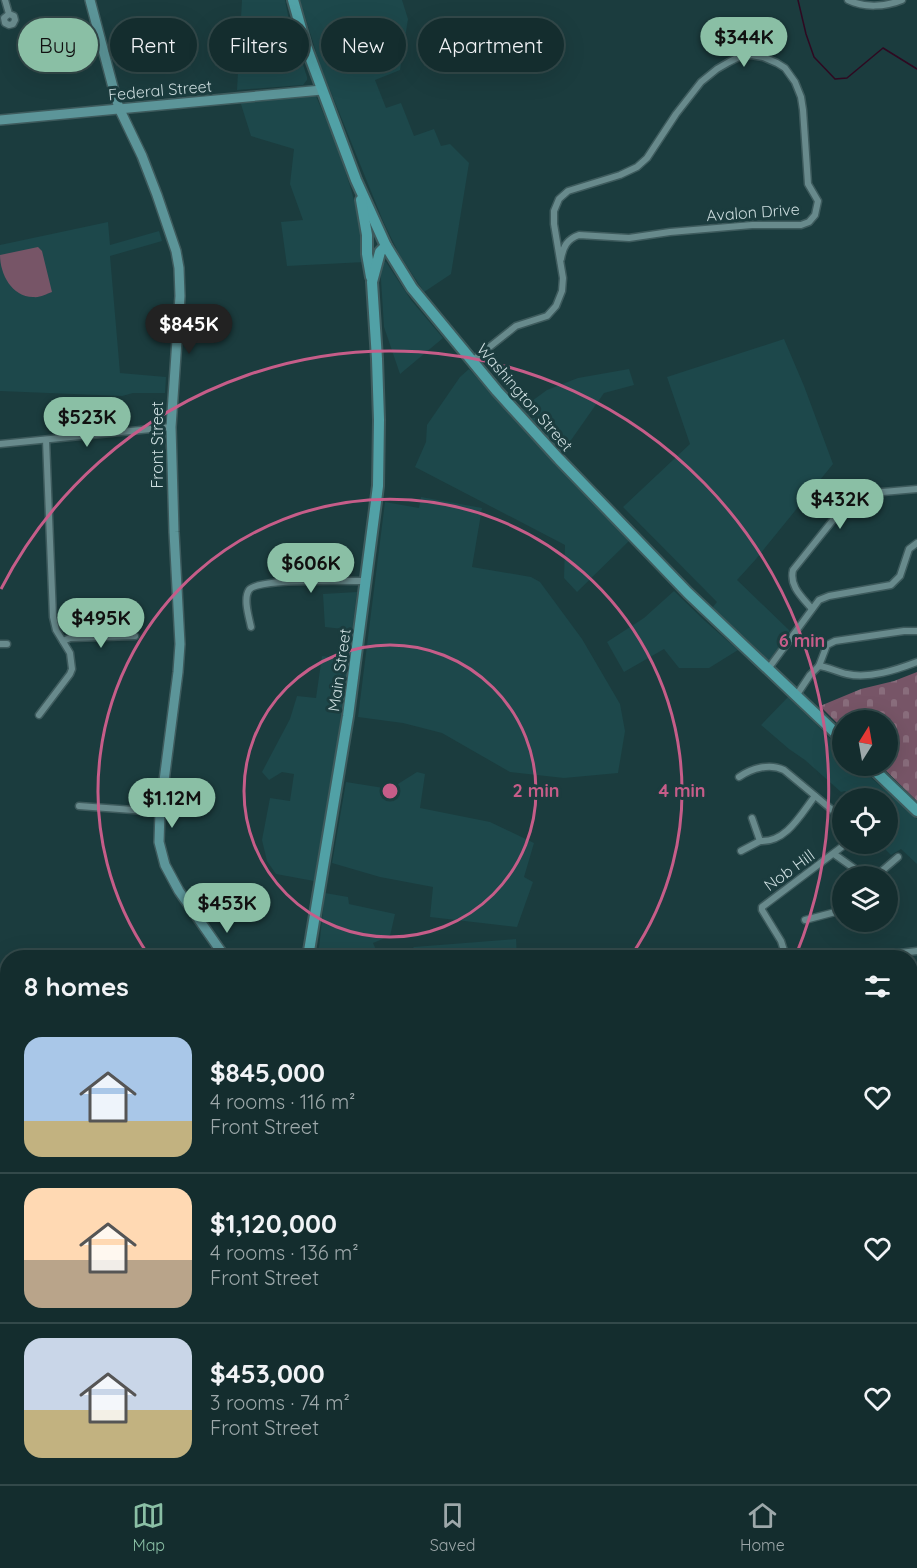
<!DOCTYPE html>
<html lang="en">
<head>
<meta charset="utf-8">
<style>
	:root { --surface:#142d2e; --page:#21393a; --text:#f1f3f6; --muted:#9da8aa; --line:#33494a; --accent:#8abfa5 }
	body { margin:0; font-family:Quicksand,sans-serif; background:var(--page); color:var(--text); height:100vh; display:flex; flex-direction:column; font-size:22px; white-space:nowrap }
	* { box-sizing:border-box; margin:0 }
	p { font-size:20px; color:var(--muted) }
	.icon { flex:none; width:33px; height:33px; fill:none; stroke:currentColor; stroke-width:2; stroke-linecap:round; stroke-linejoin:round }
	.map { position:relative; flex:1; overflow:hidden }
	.panel { position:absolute; left:0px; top:950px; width:918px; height:536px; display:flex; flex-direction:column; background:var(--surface); border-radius:24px 24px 0 0; box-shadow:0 6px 24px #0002,0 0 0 2px var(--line) }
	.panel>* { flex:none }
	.top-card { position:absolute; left:18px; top:18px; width:600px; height:54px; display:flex; gap:12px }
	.needle { width:39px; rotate:11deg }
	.buttons { position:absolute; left:832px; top:710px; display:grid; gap:12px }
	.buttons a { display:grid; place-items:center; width:66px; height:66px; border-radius:50%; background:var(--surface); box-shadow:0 6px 24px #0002,0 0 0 2px var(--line); font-size:30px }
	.price { position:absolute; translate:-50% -51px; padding:0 14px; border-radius:21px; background:var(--accent); color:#111; font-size:20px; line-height:39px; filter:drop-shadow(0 2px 3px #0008) }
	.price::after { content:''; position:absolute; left:50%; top:36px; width:18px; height:14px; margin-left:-9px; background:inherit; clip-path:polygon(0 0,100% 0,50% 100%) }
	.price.active { background:#222; color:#fff }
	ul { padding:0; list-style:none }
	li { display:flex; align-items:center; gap:18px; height:150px; padding:0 24px }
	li+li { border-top:2px solid var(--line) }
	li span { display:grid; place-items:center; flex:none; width:168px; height:120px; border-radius:18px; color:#555 }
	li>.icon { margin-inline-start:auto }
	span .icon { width:72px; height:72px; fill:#fffc; stroke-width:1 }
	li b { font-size:26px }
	h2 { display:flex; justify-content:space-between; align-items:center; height:72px; padding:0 24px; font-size:26px }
	.pill { padding:0 21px; border-radius:27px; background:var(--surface); box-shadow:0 6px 24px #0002,0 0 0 2px var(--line); font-size:21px; line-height:54px }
	.pill.active { background:var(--accent); color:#111 }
	.tab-bar { display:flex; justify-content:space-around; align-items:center; height:84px; border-top:2px solid var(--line); background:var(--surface); font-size:16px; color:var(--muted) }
	.tab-bar a { display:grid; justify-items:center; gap:3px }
	.tab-bar .active { color:var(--accent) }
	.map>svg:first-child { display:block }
	.built { fill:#1d484b }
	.grass { fill:#775567 }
	.wetland { fill:url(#wetland-marsh) }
	.cemetery { fill:url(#cemetery-stones) }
	.water { fill:url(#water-ripples) }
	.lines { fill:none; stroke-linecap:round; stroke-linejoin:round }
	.stream { stroke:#2f0921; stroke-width:1.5 }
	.street-casing { stroke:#3e5b5d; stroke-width:9 }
	.secondary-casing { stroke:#3e5b5d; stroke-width:12 }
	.primary-casing { stroke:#3e5b5d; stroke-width:14 }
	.highway-casing { stroke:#3e5b5d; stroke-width:15 }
	.street { stroke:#688a8c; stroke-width:6 }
	.secondary { stroke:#5c9599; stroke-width:9 }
	.primary { stroke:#51a1a6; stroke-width:10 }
	.highway { stroke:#41b0b7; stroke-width:12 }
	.ring { fill:none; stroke:#c65d89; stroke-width:3 }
	.labels { text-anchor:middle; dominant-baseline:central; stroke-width:6; stroke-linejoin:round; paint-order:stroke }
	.street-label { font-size:16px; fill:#ccdddf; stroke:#1b3c3e }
	.centre { fill:#c65d89; stroke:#1b3c3e; stroke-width:3 }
	.ring-label { font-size:18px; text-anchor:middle; font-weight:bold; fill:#c65d89; stroke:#1b3c3e; stroke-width:6; stroke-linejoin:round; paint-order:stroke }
</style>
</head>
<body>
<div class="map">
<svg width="917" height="1484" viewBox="0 0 917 1484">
	<defs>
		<pattern id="wetland-marsh" width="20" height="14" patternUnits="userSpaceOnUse" patternTransform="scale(1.5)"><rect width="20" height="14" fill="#775567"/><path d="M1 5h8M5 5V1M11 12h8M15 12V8" fill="none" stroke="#896d7c"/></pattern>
		<pattern id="cemetery-stones" width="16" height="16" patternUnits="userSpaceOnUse" patternTransform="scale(1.5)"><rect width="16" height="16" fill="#775567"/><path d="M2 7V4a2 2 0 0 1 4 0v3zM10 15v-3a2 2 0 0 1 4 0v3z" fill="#896d7c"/></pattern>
		<pattern id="water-ripples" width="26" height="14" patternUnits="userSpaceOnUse" patternTransform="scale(1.5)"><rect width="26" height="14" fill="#2f0921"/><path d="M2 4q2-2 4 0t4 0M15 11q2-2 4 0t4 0" fill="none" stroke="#4c2c41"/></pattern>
	</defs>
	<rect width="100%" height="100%" fill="#1b3c3e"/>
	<g class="built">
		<path d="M242,0H285L289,20L307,77V80L303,85L237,90Z"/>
		<path d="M300,0H402L408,19L400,70L375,80L386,108L401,103L414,136L434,129L441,146L450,144L469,163L451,274L424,292L399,254L383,221L320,65Z"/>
		<path d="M313,95L316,96L337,146L351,189L360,224L365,262L287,266L281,222L303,220L290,184L294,149L251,136L240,101Z"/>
		<path d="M108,222L110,245L159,231L162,241L110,256L120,373L166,377L165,393H133L122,396L0,391V245Z"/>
		<path d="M383,261L386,262L411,300L443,338L400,374L384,327L380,264Z"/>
		<path d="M784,339L804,386L833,464L756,559L737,580L790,631L768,662L712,608L717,602L623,507L690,444L667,377Z"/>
		<path d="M469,369L528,435L629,541L577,592L564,578L565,545L415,467L426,442L427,425L460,377Z"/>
		<path d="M629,369L634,385L604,393L562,453L521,409L547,390L578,378Z"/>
		<path d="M421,497L482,508L472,567L531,577L540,582L582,639L620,704L625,731L618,773L564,778L510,772L442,733L403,723L358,717L385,502L419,508Z"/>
		<path d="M674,591L705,621L738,650L709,668H679L664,649L624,672L607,642L644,618Z"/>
		<path d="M357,592L352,630L325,627L323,594Z"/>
		<path d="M322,656L348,660L338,737L314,881L276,874L267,861L262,840L270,798L290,801L294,774L282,772L269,780L262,772L290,719L297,696L316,698Z"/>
		<path d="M788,697L843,751V765H857L917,819V864L901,849L891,855L879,843H888V798H852L845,791L841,792L805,760L789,749L761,725Z"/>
		<path d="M417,772L425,774L420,808L490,822L534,843L524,877L533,882L517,927L430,917L433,887L380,877L332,863L346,782L390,789Z"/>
		<path d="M325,893L348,897L349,904L395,914L390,936L373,943L379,957H318Z"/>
		<path d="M516,939L517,957H403L414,947Z"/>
	</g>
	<path class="grass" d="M38,247L42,251L52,292C46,294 40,298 33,297C12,297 0,274 0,255Z"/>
	<g class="wetland">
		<path d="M910,1031L917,1034V1092L911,1091Z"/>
		<path d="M276,1478H398L399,1484H280Z"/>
		<path d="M434,1478H540L532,1484H436Z"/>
	</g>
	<path class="cemetery" d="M917,672V801L880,765H888V720H843V729L820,706L861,689L894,681Z"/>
	<path class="water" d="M911,1425L917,1431V1484H728L729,1478H910Z"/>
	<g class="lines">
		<path class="stream" d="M798,0L806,34L814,57L835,79L847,78L883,48L917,69"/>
		<g class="street-casing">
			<g id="street">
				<path d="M5,0L9,14L14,16L15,20L13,24L9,25L5,23L4,18L9,14"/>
				<path d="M848,0C864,8 885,7 902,0"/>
				<path d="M472,361L516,326L547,316L556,306L562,291L563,278L554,224V211L559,199L568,191L620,175L637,167L647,158L676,114L701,82L717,69L729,62L739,57L751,55L763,57L777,63L785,68L795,82L801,97L803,110L808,184L818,201L815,215L809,222L801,225H752L670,232L629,238L579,235C567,239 563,247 561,259"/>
				<path d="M0,444L171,427"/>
				<path d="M812,609C802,597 789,586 793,570L845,505L852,498L860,494L917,489"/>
				<path d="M251,627C249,617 243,599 249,590C257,578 348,581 366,581"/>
				<path d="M63,641L70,638L135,636"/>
				<path d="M0,644H7"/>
				<path d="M819,666C829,667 837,672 847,674C869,679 896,670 917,662"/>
				<path d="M768,669L819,600L829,596L891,585L900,576L909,549L917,543"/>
				<path d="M796,696L810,675L819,666L827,645L835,641L904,631H917"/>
				<path d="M39,715L70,674L72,669L70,653L56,630L53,617L46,440"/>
				<path d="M739,777C752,768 770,763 784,770L843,819"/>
				<path d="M79,806L160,812"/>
				<path d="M752,818L760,841C786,843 801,814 815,796"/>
				<path d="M741,851L760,841"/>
				<path d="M834,854L865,876"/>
				<path d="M876,876L898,857"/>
				<path d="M805,920L843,910"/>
				<path d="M786,957L781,941L762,910V907L847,843"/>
				<path d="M865,957L917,951"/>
				<path d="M0,1215L8,1226"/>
			</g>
		</g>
		<g class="secondary-casing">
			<g id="secondary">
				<path d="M90,0L114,91L119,108L142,156L157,195L176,251L179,268L180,296L171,427L174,532L180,644L178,672L160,812L159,842L165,865L179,891L225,957"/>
				<path d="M0,120L322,90"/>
				<path d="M910,1009L917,1010"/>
				<path d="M910,1293L917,1291"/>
				<path d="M0,1440L8,1433"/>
				<path d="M662,1484L664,1478"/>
			</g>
		</g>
		<g class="primary-casing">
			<g id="primary">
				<path d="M293,0L306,46L356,180L386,246L412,288L497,391L559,459L688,593L843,740"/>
				<path d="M361,200L367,235V254L371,277"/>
				<path d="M869,765L917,811"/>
				<path d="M308,957L348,716L378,486L379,420L377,359L372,282L380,252L386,246"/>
				<path d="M209,1484L210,1478"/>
				<path d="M218,1484L219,1478"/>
			</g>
		</g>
		<g class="highway-casing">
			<g id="highway">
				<path d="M0,1359L8,1365"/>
				<path d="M0,1378L8,1384"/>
				<path d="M0,1392L8,1403"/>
				<path d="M111,1478L128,1484"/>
				<path d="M144,1478L155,1484"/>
				<path d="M176,1478L188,1484"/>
				<path d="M419,1478L420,1484"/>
				<path d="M20,1484L21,1478"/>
				<path d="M56,1484L71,1478"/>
			</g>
		</g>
		<use href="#street" class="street"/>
		<use href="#secondary" class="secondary"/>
		<use href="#primary" class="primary"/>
		<use href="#highway" class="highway"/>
	</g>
	<g class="ring">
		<circle cx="390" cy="791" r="146"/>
		<path d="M149 956A292 292 0 1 1 631 956"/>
		<path d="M1 589A438 438 0 0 1 796 955"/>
	</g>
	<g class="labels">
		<g class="street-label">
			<text transform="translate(160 90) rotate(-5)">Federal Street</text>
			<text transform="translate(753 212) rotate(-4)">Avalon Drive</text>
			<text transform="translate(525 397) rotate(49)">Washington Street</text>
			<text transform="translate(157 445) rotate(-90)">Front Street</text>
			<text transform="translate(339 670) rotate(-82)">Main Street</text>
			<text transform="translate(789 870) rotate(-36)">Nob Hill</text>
		</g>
	</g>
	<circle cx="390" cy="791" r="9" class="centre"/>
	<g class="ring-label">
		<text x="802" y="647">6 min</text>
		<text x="536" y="797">2 min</text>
		<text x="682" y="797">4 min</text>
	</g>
</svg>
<div class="buttons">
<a><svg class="needle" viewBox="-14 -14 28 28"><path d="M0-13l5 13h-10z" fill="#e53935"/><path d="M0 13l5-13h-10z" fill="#9da8aa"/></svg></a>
<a><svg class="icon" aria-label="locate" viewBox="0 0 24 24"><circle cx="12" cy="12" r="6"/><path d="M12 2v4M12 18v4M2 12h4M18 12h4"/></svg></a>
<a><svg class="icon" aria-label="layers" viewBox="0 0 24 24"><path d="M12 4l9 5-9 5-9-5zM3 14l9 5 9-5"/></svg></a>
</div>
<b class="price" style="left:744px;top:68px">$344K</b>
<b class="price active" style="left:189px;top:355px">$845K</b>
<b class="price" style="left:87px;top:448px">$523K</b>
<b class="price" style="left:840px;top:530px">$432K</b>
<b class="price" style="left:311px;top:594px">$606K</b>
<b class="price" style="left:101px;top:649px">$495K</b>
<b class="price" style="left:172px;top:829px">$1.12M</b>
<b class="price" style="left:227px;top:934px">$453K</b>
<div class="top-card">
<a class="pill active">Buy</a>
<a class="pill">Rent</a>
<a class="pill">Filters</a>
<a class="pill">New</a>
<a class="pill">Apartment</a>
</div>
<section class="panel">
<h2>8 homes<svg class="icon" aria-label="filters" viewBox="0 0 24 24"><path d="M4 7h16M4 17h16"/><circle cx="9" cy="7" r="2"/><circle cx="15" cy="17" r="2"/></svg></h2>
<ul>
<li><span style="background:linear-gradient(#a9c7e8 70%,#c2b280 0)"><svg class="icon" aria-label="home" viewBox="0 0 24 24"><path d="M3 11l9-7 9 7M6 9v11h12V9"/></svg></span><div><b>$845,000</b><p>4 rooms · 116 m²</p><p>Front Street</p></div><svg class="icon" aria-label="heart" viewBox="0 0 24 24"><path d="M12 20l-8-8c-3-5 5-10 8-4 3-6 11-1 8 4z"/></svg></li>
<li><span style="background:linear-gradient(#ffd9b3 60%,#b9a48a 0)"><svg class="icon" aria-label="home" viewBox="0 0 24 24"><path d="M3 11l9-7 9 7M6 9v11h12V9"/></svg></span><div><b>$1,120,000</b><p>4 rooms · 136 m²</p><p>Front Street</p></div><svg class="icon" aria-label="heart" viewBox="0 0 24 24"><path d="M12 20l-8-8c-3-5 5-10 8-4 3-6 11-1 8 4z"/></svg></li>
<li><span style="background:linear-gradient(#c9d6e8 60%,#c2b280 0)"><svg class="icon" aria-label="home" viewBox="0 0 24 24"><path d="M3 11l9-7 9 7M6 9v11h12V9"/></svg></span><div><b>$453,000</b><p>3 rooms · 74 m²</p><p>Front Street</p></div><svg class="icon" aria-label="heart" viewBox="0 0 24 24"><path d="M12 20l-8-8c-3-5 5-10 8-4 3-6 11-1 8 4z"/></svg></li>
</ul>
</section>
</div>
<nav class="tab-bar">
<a class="active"><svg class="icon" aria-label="map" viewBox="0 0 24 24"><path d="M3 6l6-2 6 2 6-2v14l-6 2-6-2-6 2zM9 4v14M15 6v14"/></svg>Map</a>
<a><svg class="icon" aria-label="saved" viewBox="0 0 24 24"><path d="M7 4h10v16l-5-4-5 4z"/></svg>Saved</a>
<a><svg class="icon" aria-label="home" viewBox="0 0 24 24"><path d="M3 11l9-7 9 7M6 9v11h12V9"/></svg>Home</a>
</nav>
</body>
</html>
